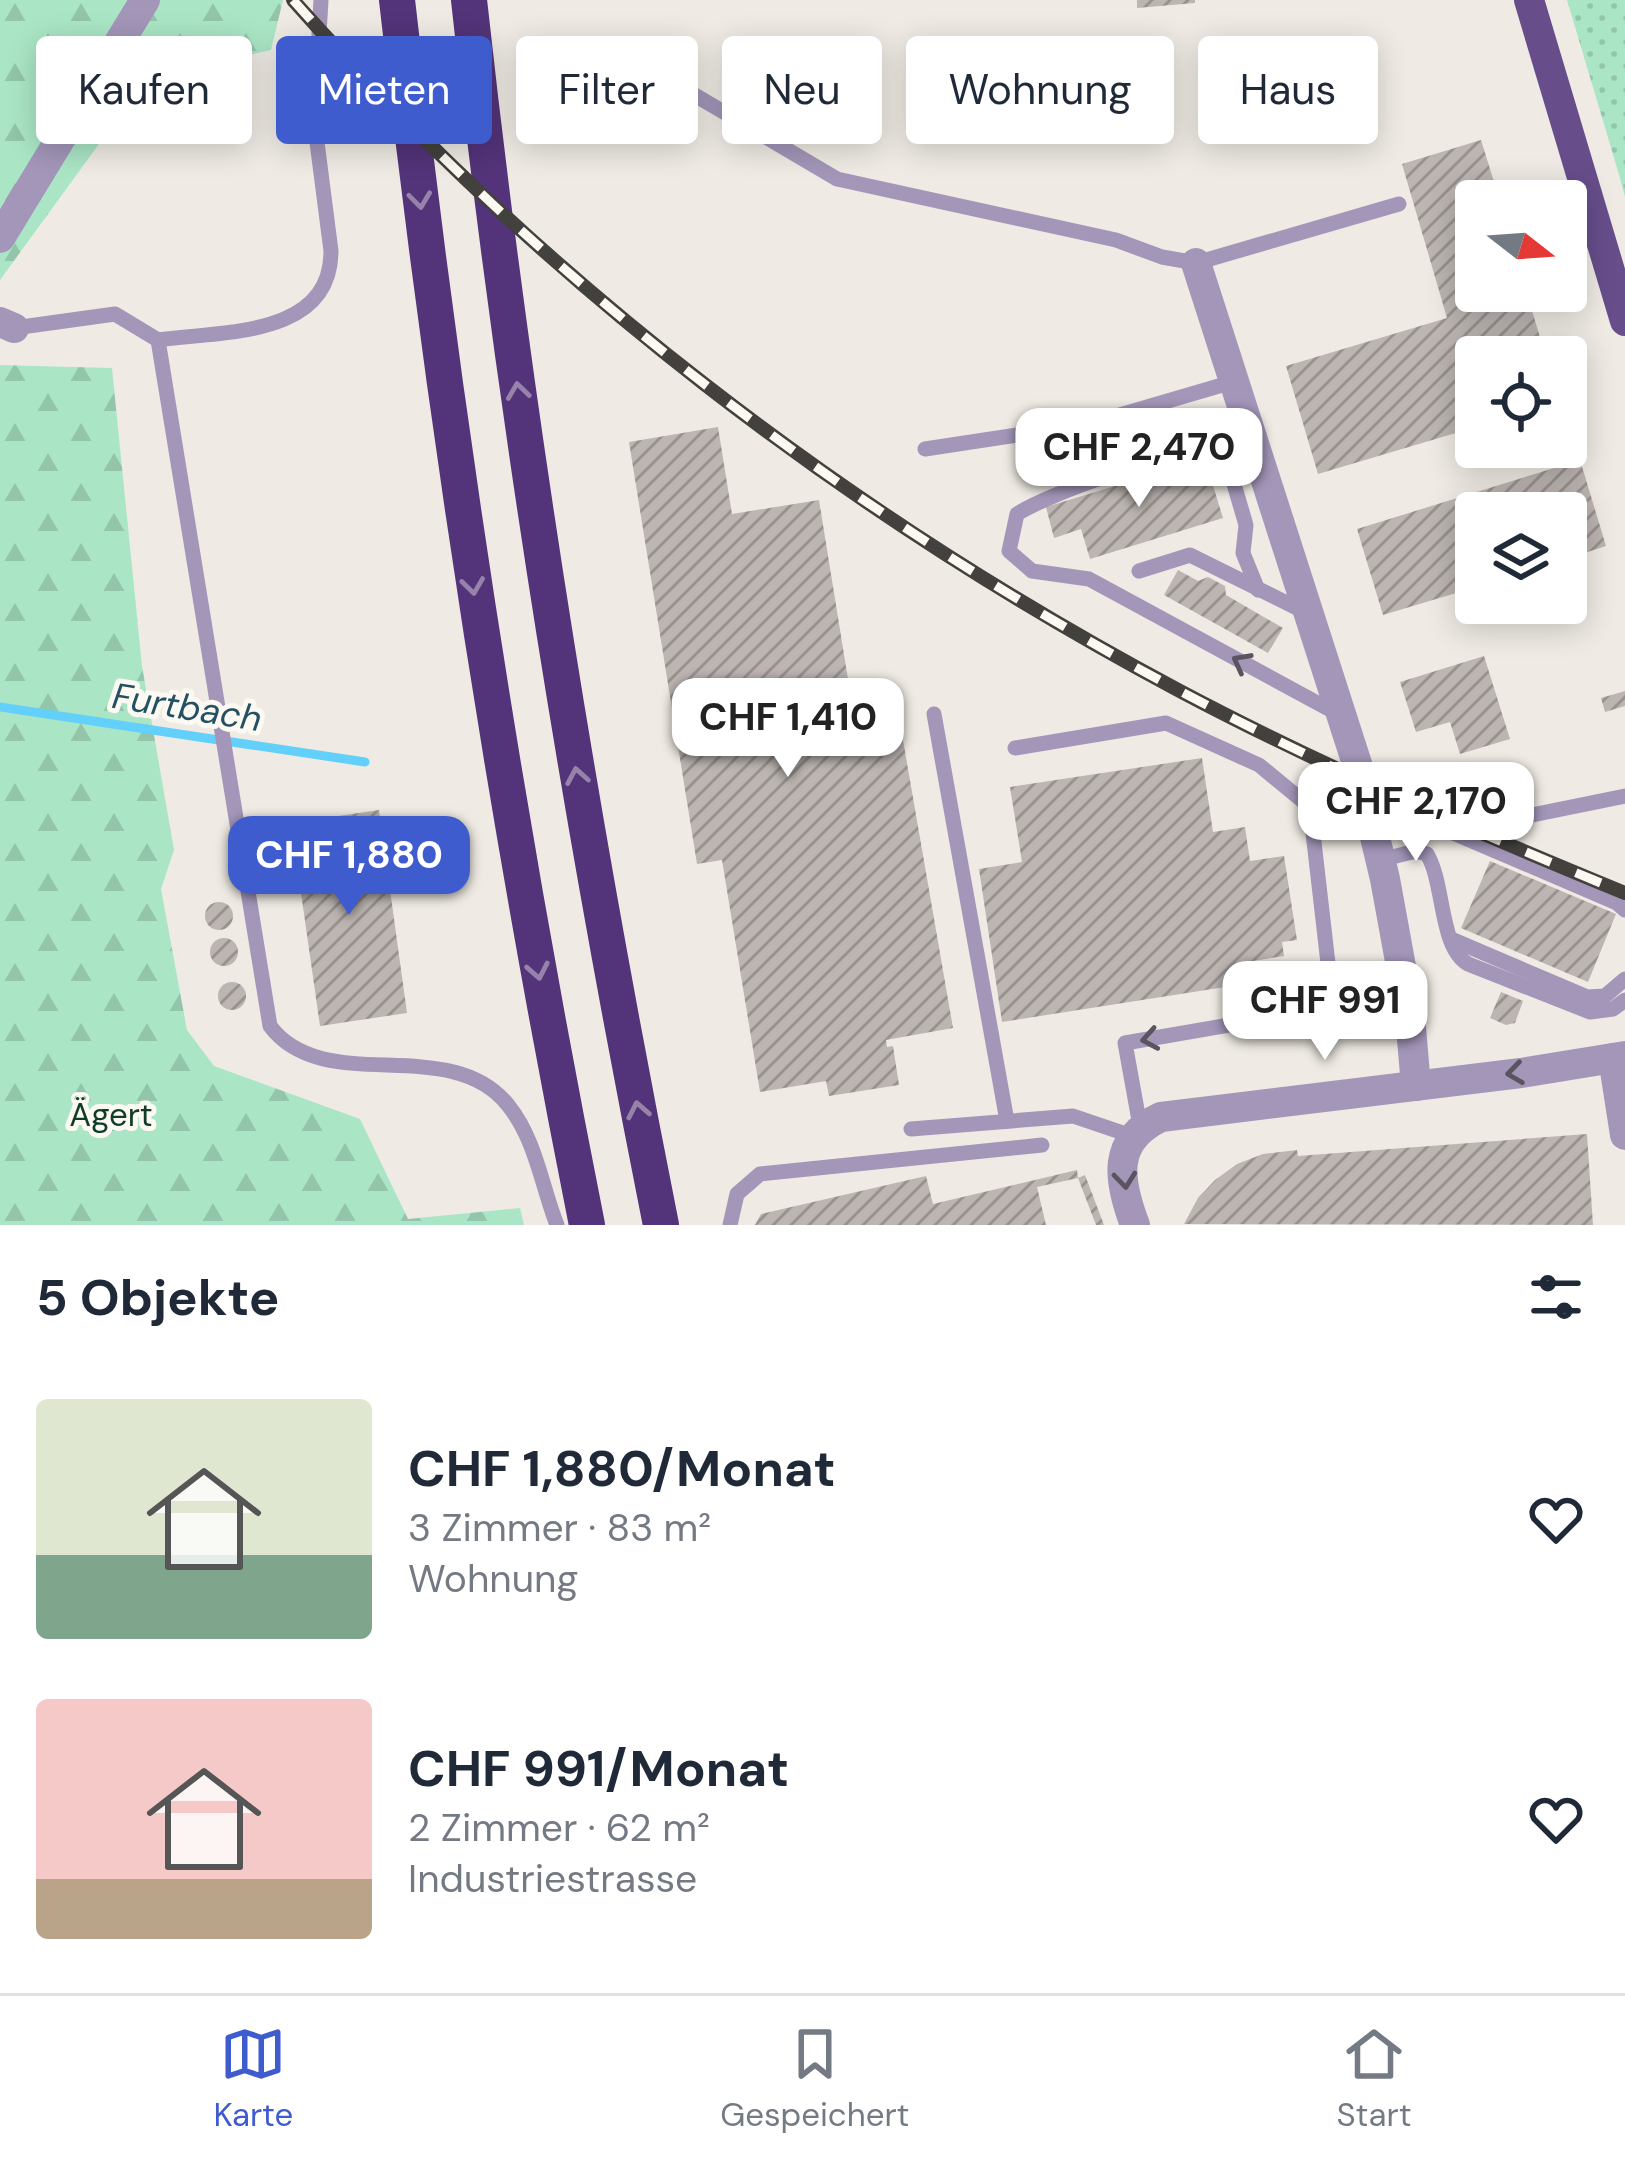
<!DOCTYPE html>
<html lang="de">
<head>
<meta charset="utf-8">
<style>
	:root { --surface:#fff; --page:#f6f6f7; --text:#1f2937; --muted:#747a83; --line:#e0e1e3; --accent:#3f5cce }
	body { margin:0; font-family:"DM Sans",sans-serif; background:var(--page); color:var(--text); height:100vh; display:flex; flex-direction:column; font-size:45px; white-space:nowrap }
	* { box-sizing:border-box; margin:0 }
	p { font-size:39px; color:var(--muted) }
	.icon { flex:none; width:66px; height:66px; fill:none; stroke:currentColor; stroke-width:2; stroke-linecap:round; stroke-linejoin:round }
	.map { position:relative; height:1225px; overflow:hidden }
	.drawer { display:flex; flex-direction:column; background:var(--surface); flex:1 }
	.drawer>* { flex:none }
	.top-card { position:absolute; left:36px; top:36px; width:1554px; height:108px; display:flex; gap:24px }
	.needle { width:78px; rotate:107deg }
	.tools { position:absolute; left:1455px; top:180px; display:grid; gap:24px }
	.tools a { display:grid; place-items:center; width:132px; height:132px; border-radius:12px; background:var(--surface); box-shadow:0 6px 30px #0003; font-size:60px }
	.price { position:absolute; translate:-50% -102px; padding:0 27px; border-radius:24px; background:#fff; color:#222; font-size:39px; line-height:78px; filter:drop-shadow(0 3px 6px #0008) }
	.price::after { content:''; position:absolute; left:50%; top:72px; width:36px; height:27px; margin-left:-18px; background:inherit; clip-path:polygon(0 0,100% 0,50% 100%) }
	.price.selected { background:var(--accent); color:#fff }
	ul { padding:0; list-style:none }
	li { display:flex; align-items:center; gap:36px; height:300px; padding:0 36px }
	li span { display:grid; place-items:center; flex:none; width:336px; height:240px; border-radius:12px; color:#555 }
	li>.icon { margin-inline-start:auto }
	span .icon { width:144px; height:144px; fill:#fffc; stroke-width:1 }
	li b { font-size:51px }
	h2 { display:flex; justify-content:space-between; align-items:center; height:144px; padding:0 36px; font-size:51px }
	.pill { padding:0 42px; border-radius:12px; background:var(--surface); box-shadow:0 6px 30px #0003; font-size:42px; line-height:108px }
	.pill.selected { background:var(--accent); color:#fff }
	.tabs { display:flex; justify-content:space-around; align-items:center; height:168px; border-top:3px solid var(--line); background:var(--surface); font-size:33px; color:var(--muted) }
	.tabs a { display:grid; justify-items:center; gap:6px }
	.tabs .selected { color:var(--accent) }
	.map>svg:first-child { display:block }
	.grass { fill:url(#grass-dots) }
	.forest { fill:url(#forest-firs) }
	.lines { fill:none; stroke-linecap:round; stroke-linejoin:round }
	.stream { stroke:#62d0fa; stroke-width:9 }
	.building { fill:url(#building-hatch) }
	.service { stroke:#a396b9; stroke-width:15 }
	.minor { stroke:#a396b9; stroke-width:30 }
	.primary { stroke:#674e8b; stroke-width:30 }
	.motorway { stroke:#533379; stroke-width:36 }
	.rail-casing { stroke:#42413d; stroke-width:14 }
	.rail { stroke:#fcf9f2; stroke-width:9; stroke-dasharray:27; stroke-linecap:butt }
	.oneway { stroke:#9782a9 }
	.oneway2 { stroke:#5a5460 }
	.labels { text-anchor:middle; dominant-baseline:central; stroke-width:10; stroke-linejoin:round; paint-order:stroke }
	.park-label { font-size:33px; fill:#103c29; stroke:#fcf9f2 }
	.water-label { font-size:36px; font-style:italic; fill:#235163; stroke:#fcf9f2 }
</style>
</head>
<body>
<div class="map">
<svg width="1625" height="1225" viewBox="0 0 1625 1225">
	<defs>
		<pattern id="grass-dots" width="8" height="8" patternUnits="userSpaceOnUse" patternTransform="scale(3)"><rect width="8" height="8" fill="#aae6c6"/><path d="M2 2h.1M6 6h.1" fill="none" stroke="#92c5aa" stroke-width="1.8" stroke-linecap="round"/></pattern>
		<pattern id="forest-firs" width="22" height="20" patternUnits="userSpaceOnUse" patternTransform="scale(3)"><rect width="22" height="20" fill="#aae6c6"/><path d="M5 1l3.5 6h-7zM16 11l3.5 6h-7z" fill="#92c5aa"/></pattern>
		<pattern id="building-hatch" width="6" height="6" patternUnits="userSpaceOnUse" patternTransform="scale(3)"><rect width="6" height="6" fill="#bcb5b1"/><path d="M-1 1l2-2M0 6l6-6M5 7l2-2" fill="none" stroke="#999390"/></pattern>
	</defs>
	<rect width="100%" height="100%" fill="#efebe4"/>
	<path class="grass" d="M1567,0H1625V197L1620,178Z"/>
	<g class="forest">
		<path d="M0,0H283L271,50L147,78L0,280Z"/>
		<path d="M0,365L112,368L142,666L174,850L161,889L187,1030L214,1066L360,1119L408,1219L520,1208L524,1225H0Z"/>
	</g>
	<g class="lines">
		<path class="stream" d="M0,707L365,762"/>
	</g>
	<g class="building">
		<path d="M1137,0H1195V3L1137,8Z"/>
		<path d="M1481,140L1500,201H1476V291H1526L1546,357H1476V427L1318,474L1286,366L1447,318L1402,164Z"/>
		<path d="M718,427L732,514L819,500L859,747L903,740L953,1028L886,1040L887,1047L893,1046L899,1085L829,1096L826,1081L760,1092L722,860L697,864L629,442Z"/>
		<path d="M1580,460L1606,546L1566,559V513H1476V587L1383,615L1357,529Z"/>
		<path d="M1184,465L1207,466L1223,518L1090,559L1081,529L1054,538L1046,507Z"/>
		<path d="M1178,570L1198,581L1208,577L1225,586L1226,595L1283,628L1268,653L1164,595Z"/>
		<path d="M1484,656L1510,739L1460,754L1450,722L1416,732L1400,682Z"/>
		<path d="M1625,691V706L1605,712L1601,698Z"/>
		<path d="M1202,758L1213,832L1245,827L1250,861L1284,856L1297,940L1282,942L1284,956L1253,961L1257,982L1002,1022L979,869L1022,862L1010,787Z"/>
		<path d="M379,810L407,1013L320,1026L291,823Z"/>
		<path d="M1490,861L1616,914L1588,982L1461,928Z"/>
		<circle cx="219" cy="916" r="14"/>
		<circle cx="224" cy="952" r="14"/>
		<circle cx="232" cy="996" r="14"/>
		<path d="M1501,992L1523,1001L1515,1023L1506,1025L1490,1018Z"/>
		<path d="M1587,1134L1593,1225L1184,1224L1198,1198L1215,1180L1237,1164L1263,1154L1297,1150L1298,1156Z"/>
		<path d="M1077,1170L1078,1178L1037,1187L1046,1225H755L761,1214L926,1176L933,1204Z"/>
		<path d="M1085,1175L1104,1225H1096L1078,1178Z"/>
	</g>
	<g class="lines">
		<g class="service">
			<path d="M321,0L314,119L331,251C331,338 221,331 158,340L270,1026C324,1098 450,1032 508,1105C536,1140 541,1184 557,1225"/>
			<path d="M693,94L837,179L1116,240L1162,257L1196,263L1399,204"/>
			<path d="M14,328L115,314L158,340"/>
			<path d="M925,449L1089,424L1236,381"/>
			<path d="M1139,571L1190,555L1305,612"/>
			<path d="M1258,590L1243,553L1246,525L1229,467C1220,462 1214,456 1204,455C1166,452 1050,493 1017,514L1009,551L1032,571L1089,579L1336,713"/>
			<path d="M934,714L1007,1121"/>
			<path d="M1015,748L1166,723L1259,765L1310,807L1329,972L1318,997L1299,1013L1125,1043L1140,1126"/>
			<path d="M1310,807L1366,798"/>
			<path d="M1437,826L1617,903L1625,910"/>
			<path d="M1374,834L1430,823L1488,824L1625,796"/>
			<path d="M1380,860L1416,851L1427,854C1445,884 1439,947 1468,964L1590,1012L1613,1009L1625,1000"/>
			<path d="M1451,939L1587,997L1605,996L1625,979"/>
			<path d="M911,1129L1073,1116L1132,1136"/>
			<path d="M730,1225L737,1194L760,1174L1042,1145"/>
		</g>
		<g class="minor">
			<path d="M0,238L145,0"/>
			<path d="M1196,263L1359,770L1385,879L1410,1016L1416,1086"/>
			<path d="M0,322L14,328"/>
			<path d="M1613,1058L1625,1135"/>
			<path d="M1135,1225C1118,1180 1111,1140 1161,1117L1521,1073L1625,1056"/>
		</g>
		<path class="primary" d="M1529,0L1625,321"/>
		<g class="motorway">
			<path d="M397,0C443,411 506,819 587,1225"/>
			<path d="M469,0C514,411 580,819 661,1225"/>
		</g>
		<g class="rail-casing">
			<path id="rail" d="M293,0C542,281 847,514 1178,690C1323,767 1474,831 1625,893"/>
		</g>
		<use href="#rail" class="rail"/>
	</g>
	<defs><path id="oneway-chevron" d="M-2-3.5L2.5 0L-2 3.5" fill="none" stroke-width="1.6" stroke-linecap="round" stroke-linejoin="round" transform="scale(3)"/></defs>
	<g class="oneway">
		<use href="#oneway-chevron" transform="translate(420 200) rotate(83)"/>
		<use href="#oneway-chevron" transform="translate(518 391) rotate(-98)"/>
		<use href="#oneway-chevron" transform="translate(473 586) rotate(82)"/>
		<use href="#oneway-chevron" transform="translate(577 776) rotate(-100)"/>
		<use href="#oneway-chevron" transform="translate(538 971) rotate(79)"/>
		<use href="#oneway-chevron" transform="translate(638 1110) rotate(-101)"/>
	</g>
	<g class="oneway2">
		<use href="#oneway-chevron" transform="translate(1241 662) rotate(-152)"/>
		<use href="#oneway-chevron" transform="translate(1150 1039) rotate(170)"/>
		<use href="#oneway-chevron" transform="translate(1515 1073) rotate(172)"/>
		<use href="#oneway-chevron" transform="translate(1125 1180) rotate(84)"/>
	</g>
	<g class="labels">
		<g class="park-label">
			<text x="111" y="1114">Ägert</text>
		</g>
		<g class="water-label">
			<text transform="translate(187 707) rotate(9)">Furtbach</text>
		</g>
	</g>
</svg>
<div class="tools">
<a><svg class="needle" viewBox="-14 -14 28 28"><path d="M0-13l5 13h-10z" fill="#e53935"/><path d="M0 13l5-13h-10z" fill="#747a83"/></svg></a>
<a><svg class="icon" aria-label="locate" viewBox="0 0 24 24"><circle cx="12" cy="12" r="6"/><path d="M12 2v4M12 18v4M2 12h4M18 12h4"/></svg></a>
<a><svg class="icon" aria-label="layers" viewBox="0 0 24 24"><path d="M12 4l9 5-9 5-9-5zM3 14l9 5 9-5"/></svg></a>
</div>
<b class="price" style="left:1139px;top:510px">CHF 2,470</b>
<b class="price" style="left:788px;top:780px">CHF 1,410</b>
<b class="price" style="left:1416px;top:864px">CHF 2,170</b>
<b class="price selected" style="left:349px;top:918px">CHF 1,880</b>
<b class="price" style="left:1325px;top:1063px">CHF 991</b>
<div class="top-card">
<a class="pill">Kaufen</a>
<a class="pill selected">Mieten</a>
<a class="pill">Filter</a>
<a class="pill">Neu</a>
<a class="pill">Wohnung</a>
<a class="pill">Haus</a>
</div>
</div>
<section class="drawer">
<h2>5 Objekte<svg class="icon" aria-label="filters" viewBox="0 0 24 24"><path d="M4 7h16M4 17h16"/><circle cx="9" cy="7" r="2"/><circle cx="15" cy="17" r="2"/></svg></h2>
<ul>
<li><span style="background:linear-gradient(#dfe7d0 65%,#7fa58c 0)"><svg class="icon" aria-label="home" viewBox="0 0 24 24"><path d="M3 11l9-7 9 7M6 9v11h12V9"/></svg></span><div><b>CHF 1,880/Monat</b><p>3 Zimmer · 83 m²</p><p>Wohnung</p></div><svg class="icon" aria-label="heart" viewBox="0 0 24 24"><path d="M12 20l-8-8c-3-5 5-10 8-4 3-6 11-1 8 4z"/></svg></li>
<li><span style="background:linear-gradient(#f6c9c9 75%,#b9a48a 0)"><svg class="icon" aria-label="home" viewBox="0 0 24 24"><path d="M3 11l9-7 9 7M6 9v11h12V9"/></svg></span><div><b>CHF 991/Monat</b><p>2 Zimmer · 62 m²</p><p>Industriestrasse</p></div><svg class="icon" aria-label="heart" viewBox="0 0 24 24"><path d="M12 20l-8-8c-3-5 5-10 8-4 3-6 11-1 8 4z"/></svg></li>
</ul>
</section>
<nav class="tabs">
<a class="selected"><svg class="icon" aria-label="map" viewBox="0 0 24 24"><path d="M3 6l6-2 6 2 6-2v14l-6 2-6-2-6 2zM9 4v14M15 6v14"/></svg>Karte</a>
<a><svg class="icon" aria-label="saved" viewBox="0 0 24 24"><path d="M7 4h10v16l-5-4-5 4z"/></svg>Gespeichert</a>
<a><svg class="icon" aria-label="home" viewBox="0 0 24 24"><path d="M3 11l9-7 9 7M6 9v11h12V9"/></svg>Start</a>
</nav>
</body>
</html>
